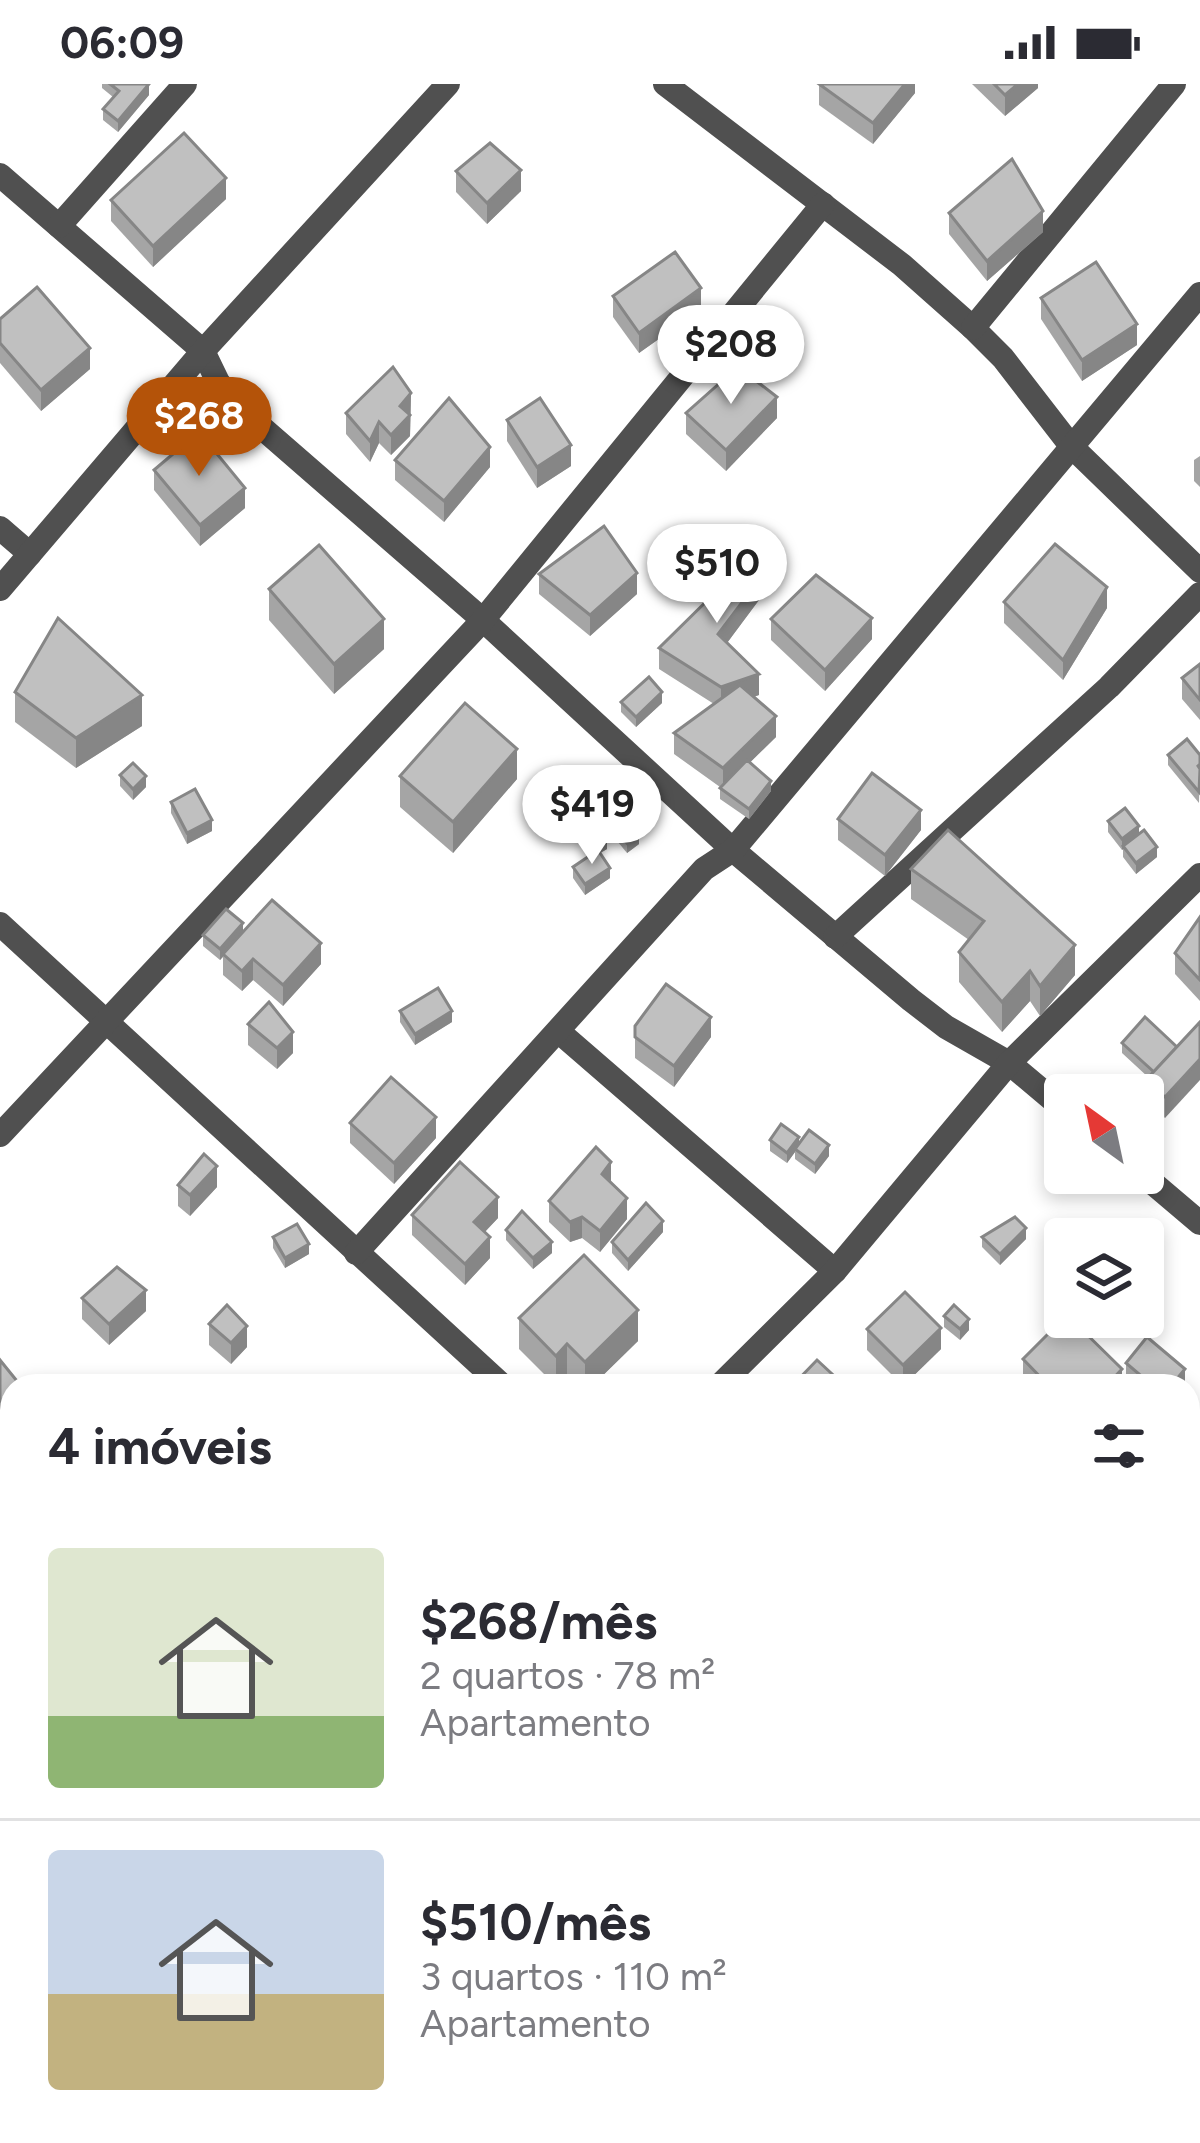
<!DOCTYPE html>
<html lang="pt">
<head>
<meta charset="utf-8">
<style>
	:root { --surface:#fff; --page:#f2f2f3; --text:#2b2b33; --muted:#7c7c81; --line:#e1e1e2; --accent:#b45309 }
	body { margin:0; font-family:Figtree,sans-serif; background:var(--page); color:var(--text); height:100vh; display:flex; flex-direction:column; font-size:45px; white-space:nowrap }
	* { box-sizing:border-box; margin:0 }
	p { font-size:39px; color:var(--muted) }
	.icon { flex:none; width:66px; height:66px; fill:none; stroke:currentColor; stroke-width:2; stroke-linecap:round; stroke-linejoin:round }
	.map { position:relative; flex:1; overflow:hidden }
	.panel { position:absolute; left:0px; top:1290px; width:1200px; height:771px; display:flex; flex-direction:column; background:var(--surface); border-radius:36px 36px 0 0; box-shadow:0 6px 18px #0003 }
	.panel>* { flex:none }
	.needle { width:78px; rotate:327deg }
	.fabs { position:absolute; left:1044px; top:990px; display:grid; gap:24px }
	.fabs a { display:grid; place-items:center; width:120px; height:120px; border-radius:12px; background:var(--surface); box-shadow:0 6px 18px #0003; font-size:60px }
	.price { position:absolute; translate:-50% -102px; padding:0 27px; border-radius:42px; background:#fff; color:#222; font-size:39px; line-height:78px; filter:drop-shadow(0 3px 6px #0008) }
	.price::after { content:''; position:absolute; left:50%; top:72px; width:36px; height:27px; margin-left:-18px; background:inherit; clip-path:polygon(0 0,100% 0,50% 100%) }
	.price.current { background:var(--accent); color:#fff }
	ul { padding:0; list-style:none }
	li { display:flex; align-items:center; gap:36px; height:300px; padding:0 48px }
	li+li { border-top:3px solid var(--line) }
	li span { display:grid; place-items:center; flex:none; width:336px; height:240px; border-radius:12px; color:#555 }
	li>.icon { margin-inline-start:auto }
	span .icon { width:144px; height:144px; fill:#fffc; stroke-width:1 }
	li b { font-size:51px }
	h2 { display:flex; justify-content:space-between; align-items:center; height:144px; padding:0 48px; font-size:51px }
	.status { display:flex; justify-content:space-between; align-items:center; height:84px; padding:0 60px; background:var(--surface); direction:ltr }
	.status svg { height:33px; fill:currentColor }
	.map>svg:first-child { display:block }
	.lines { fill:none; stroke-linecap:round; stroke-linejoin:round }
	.street { stroke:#505050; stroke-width:24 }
	.secondary { stroke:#1d1d1d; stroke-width:24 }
	.wall { fill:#a5a5a5 }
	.shaded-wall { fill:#868686 }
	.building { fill:#c0c0c0; stroke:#868686; stroke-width:3 }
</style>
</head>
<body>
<div class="status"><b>06:09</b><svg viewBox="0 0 49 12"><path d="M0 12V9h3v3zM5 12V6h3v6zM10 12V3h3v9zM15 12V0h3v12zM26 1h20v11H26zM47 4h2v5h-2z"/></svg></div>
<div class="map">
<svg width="1200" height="2059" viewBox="0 0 1200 2059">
	<rect width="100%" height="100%" fill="#fff"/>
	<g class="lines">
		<g class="street">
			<path d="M665,0L902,181L973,244L1003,274L1071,362L1200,487"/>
			<path d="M0,91L203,267L218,298L238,323L483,536L733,766L911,916L946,943L1009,979L1065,1026"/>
			<path d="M59,142L185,0"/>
			<path d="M973,244L1174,0"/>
			<path d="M0,444L30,470"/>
			<path d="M0,505L203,267L448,0"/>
			<path d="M0,840L503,1302"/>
			<path d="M835,853L1109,603L1200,510"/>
			<path d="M558,947L835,1187"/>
			<path d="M0,1051L483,536L823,120"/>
			<path d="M1141,1089L1200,1139"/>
			<path d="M356,1169L704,785L733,766L1200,210"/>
			<path d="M719,1302L835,1187L1009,979L1200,791"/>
			<path d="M1188,1377L1200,1364"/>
			<path d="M0,1533L12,1539"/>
			<path d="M1188,1934L1200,1945"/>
		</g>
		<g class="secondary">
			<path d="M0,1946L12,1949"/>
			<path d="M417,2049L442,2059"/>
		</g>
	</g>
	<g class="wall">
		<path d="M102,0H149V11L118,48L103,36V25L113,13L102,4Z"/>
		<path d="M819,0H915V9L873,60L819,21Z"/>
		<path d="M972,0H1038V4L1005,32Z"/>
		<path d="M456,87L521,107L487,140L456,108Z"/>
		<path d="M226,115L153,183L111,137V116Z"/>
		<path d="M949,129L1043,148L987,197L949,150Z"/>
		<path d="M613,212L701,225L639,269L613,233Z"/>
		<path d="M1041,214L1137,261L1082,297L1041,235Z"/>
		<path d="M0,235L90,285L41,327L0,279Z"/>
		<path d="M411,309L410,352L391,371L379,359L370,378L346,350V329Z"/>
		<path d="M686,329L777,334L726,387L686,350Z"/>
		<path d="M507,336L571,382L537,404L507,357Z"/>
		<path d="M1200,372V403L1194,397V376Z"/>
		<path d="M395,376L490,383L444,438L395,396Z"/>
		<path d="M154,386L245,424L200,462L154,406Z"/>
		<path d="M716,482L765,508L727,559L759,611L753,613L776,653L750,678L771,707L749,735L720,715V703L674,670V649L714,620L659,585V564L719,505L716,503Z"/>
		<path d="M539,490L637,510L590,552L539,510Z"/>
		<path d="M269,505L384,565L334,610L269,536Z"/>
		<path d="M1004,518L1107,524L1063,596L1004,539Z"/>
		<path d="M771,535L872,555L825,607L771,556Z"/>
		<path d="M1200,580V636L1182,615V594Z"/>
		<path d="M15,608L142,642L76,684L15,638Z"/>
		<path d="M621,618L662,619L636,643L621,628Z"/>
		<path d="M1168,671H1200L1199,719L1168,681Z"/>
		<path d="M120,691L146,703L133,716L120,702Z"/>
		<path d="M400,692L517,695L453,769L400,723Z"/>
		<path d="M171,718L212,747L187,760L171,729Z"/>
		<path d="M599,724L639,760L627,769L599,735Z"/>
		<path d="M838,735L921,746L885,792L838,756Z"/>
		<path d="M1108,737L1139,750L1157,773L1136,790L1123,773V765L1122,766L1108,748Z"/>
		<path d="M584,752L607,765L600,769L610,794L585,811L573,794V783L590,772L584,763Z"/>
		<path d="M911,785L1075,891L1040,932L1030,917L1002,948L959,898V868L969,856L911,815Z"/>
		<path d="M1200,833V917L1175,890V869Z"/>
		<path d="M243,848L321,880L283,922L253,896L242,907L223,891V873L220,876L203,862V851Z"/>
		<path d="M400,927L452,938L415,961L400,938Z"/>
		<path d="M248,940L293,969L277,985L248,961Z"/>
		<path d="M635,942L711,953L674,1003L635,974Z"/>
		<path d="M1122,959L1177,963L1165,1034L1146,1016V996L1148,993L1122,969Z"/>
		<path d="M350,1039L436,1054L394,1100L350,1059Z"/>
		<path d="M770,1056L799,1060L829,1072L815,1090L795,1075V1068L787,1079L770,1067Z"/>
		<path d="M611,1098L627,1135L600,1168L582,1154L570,1158L549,1138V1117Z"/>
		<path d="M178,1101L217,1103L190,1132L178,1122Z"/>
		<path d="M412,1131L498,1134L485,1148L490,1174L465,1201L412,1151Z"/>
		<path d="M506,1146L552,1169L533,1185L506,1156Z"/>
		<path d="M663,1148L628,1187L612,1169V1158Z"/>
		<path d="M273,1153L309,1170L285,1184L273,1164Z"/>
		<path d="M982,1153L1026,1155L1000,1181L982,1163Z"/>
		<path d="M82,1214L146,1227L109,1261L82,1235Z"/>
		<path d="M944,1232L969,1246L960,1256L944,1243Z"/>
		<path d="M519,1234L638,1257L592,1302H579L567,1290L556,1302L519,1265Z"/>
		<path d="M209,1240L247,1263L231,1280L209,1261Z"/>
		<path d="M867,1245L941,1265L903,1302L867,1266Z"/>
		<path d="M1023,1275L1122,1302H1028L1023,1296Z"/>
		<path d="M1126,1279L1185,1302H1128L1126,1300Z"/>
		<path d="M12,1442V1484L3,1473V1452Z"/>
		<path d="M1200,1539V1590L1188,1579V1551Z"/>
		<path d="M12,1558L11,1735L0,1732V1704L9,1690L0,1684V1572Z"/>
		<path d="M1188,1651L1200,1653L1194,1710L1188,1705Z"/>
		<path d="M1026,2049H1082L1074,2059H1037Z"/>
	</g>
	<g class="shaded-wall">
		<path d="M149,0V11L118,48V37Z"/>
		<path d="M905,0H915V9L873,60V39Z"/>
		<path d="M1018,0H1038V4L1005,32V11Z"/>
		<path d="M521,86V107L487,140V119Z"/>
		<path d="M226,94V115L153,183V162Z"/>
		<path d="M1043,127V148L987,197V177Z"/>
		<path d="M701,204V225L639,269V249Z"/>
		<path d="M1137,240V261L1082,297V276Z"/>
		<path d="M90,264V285L41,327V306Z"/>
		<path d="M411,309L410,352L391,371V351L400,322Z"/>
		<path d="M777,313V334L726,387V366Z"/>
		<path d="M379,338V359L370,378V357Z"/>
		<path d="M571,361V382L537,404V383Z"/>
		<path d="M490,363V383L444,438V417Z"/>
		<path d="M245,404V424L200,462V441Z"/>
		<path d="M765,488V508L718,571V550Z"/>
		<path d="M637,489V510L590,552V531Z"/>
		<path d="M1107,503V524L1063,596V576Z"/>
		<path d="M872,534V555L825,607V586Z"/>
		<path d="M384,535V565L334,610V580Z"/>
		<path d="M759,590V611L721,624V603Z"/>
		<path d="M662,608V619L636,643V633Z"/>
		<path d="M142,611V642L76,684V654Z"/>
		<path d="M776,632V653L723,705V684Z"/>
		<path d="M517,665V695L453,769V738Z"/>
		<path d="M146,692V703L133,716V705Z"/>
		<path d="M771,697V707L749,735V725Z"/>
		<path d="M921,726V746L885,792V771Z"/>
		<path d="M212,736V747L187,760V749Z"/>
		<path d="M1139,742V752L1122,766V755Z"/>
		<path d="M639,749V760L627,769V759Z"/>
		<path d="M607,754V765L592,774V764Z"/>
		<path d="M1157,763V773L1136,790V779Z"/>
		<path d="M610,784V794L585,811V800Z"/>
		<path d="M243,839V849L220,876V865Z"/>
		<path d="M321,859V880L283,922V901Z"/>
		<path d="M1075,861V891L1040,932V902Z"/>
		<path d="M253,875V896L242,907V887Z"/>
		<path d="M1030,887V917L1002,948V918Z"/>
		<path d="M452,927V938L415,961V950Z"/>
		<path d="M711,933V953L674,1003V982Z"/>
		<path d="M293,948V969L277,985V964Z"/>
		<path d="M1200,975V996L1165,1034V1013Z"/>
		<path d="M436,1033V1054L394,1100V1079Z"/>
		<path d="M799,1053V1063L795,1065V1068L787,1079V1069Z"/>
		<path d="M829,1061V1072L815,1090V1080Z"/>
		<path d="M611,1078V1099L602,1090Z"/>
		<path d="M217,1082V1103L190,1132V1111Z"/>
		<path d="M498,1113V1134L474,1159V1138Z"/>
		<path d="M627,1114V1135L600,1168V1147Z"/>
		<path d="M582,1133V1154L570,1158V1138Z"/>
		<path d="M663,1137V1148L628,1187V1176Z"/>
		<path d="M1026,1144V1155L1000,1181V1170Z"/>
		<path d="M490,1153V1174L465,1201V1180Z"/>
		<path d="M552,1158V1169L533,1185V1174Z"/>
		<path d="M309,1160V1170L285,1184V1174Z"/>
		<path d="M146,1206V1227L109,1261V1240Z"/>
		<path d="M638,1226V1257L592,1302H585V1278Z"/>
		<path d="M969,1235V1246L960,1256V1245Z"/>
		<path d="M247,1242V1263L231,1280V1259Z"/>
		<path d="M941,1244V1265L903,1302V1281Z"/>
		<path d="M567,1260V1290L556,1302V1272Z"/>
		<path d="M1122,1285V1302H1106Z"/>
		<path d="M1185,1285V1302H1171Z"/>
		<path d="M12,1325V1346L0,1357V1336Z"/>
		<path d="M1200,1692V1702L1194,1710V1699Z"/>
		<path d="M1065,2049H1082L1074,2059H1059V2056Z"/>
	</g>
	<g class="building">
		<path d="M110,0H149L118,37L103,25L119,7Z"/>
		<path d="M819,0H905L873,39Z"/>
		<path d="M994,0H1018L1005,11Z"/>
		<path d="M184,49L226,94L153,162L111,116Z"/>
		<path d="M490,59L521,86L487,119L456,87Z"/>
		<path d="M1012,75L1043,127L987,177L949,129Z"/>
		<path d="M675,168L701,204L639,249L613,212Z"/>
		<path d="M1096,178L1137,240L1082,276L1041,214Z"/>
		<path d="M37,203L90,264L41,306L0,259V235Z"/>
		<path d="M393,283L411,309L400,322L410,331L391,351L379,338L370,357L346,329Z"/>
		<path d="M738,283L777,313L726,366L686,329Z"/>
		<path d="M449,314L490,363L444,417L395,376Z"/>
		<path d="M540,314L571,361L537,383L507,336Z"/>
		<path d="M199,348L245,404L200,441L154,386Z"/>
		<path d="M604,442L637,489L590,531L539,490Z"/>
		<path d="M1055,460L1107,503L1063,576L1004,518Z"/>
		<path d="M319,461L384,535L334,580L269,505Z"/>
		<path d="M732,461L765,488L718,550L759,590L721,603L659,564L730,494L716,482Z"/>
		<path d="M816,491L872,534L825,586L771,535Z"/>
		<path d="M58,534L142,611L76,654L15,608Z"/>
		<path d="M1200,580V616L1182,594Z"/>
		<path d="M649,593L662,608L636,633L621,618Z"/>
		<path d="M740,601L776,632L723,684L674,649Z"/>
		<path d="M465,619L517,665L453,738L400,692Z"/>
		<path d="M1187,655L1200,671V680L1198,682L1200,685L1199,708L1168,671Z"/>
		<path d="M747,676L771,697L749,725L720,704Z"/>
		<path d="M133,679L146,692L133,705L120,691Z"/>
		<path d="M872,689L921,726L885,771L838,735Z"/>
		<path d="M195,705L212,736L187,749L171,718Z"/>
		<path d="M611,714L639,749L627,759L599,724Z"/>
		<path d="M1125,724L1139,742L1122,755L1108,737Z"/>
		<path d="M600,742L607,754L592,764L584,752Z"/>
		<path d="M948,746L1075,861L1040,902L1030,887L1002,918L959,868L984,837L911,785Z"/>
		<path d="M1144,746L1157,763L1136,779L1123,762Z"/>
		<path d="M598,766L610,784L585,800L573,783Z"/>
		<path d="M272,816L321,859L283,901L253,875L242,887L223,870Z"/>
		<path d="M226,825L243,839L220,865L203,851Z"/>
		<path d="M1200,833V896L1175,869Z"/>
		<path d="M666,900L711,933L674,982L635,953V942Z"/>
		<path d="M438,904L452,927L415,950L400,927Z"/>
		<path d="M269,918L293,948L277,964L248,940Z"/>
		<path d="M1145,933L1177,963L1154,988L1122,959Z"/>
		<path d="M1200,938V975L1165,1013L1146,996Z"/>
		<path d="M391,993L436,1033L394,1079L350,1039Z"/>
		<path d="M781,1040L799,1053L787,1069L770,1056Z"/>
		<path d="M809,1046L829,1061L815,1080L795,1065Z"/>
		<path d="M596,1063L611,1078L602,1090L627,1114L600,1147L582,1133L570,1138L549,1117Z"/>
		<path d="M204,1070L217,1082L190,1111L178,1101Z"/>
		<path d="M460,1078L498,1113L474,1138L490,1153L465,1180L412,1131Z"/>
		<path d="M646,1119L663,1137L628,1176L612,1158Z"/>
		<path d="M522,1127L552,1158L533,1174L506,1146Z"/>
		<path d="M1015,1133L1026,1144L1000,1170L982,1153Z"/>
		<path d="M297,1140L309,1160L285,1174L273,1153Z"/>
		<path d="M584,1171L638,1226L585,1278L567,1260L556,1272L519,1234Z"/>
		<path d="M117,1183L146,1206L109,1240L82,1214Z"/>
		<path d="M905,1208L941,1244L903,1281L867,1245Z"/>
		<path d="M227,1221L247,1242L231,1259L209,1240Z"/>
		<path d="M954,1221L969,1235L960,1245L944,1232Z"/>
		<path d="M1065,1233H1069L1122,1285L1106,1302H1049L1023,1275Z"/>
		<path d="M1147,1253L1185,1285L1171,1302H1153L1126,1279Z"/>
		<path d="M0,1276L21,1302H12V1325L0,1336Z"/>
		<path d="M817,1276L845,1302H792Z"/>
		<path d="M12,1442V1463L3,1452Z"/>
		<path d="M1200,1539V1569L1188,1558V1551Z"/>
		<path d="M10,1557L12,1558V1662L0,1654V1572Z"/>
		<path d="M1191,1647L1200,1653V1692L1194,1699L1188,1694V1651Z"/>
		<path d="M9,1690L12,1691L11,1724L0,1722V1704Z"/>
		<path d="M1051,2049H1065L1059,2056Z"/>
	</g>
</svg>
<div class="fabs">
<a><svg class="needle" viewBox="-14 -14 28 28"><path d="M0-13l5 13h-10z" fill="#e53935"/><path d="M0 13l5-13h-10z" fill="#7c7c81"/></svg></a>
<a><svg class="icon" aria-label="layers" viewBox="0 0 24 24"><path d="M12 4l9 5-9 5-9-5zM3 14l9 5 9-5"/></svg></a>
</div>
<b class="price" style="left:731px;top:323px">$208</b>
<b class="price current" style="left:199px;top:395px">$268</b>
<b class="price" style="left:717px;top:542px">$510</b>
<b class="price" style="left:592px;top:783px">$419</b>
<section class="panel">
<h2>4 imóveis<svg class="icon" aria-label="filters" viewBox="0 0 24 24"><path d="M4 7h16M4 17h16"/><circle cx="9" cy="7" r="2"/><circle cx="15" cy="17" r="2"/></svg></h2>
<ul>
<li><span style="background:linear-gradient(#dfe7d0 70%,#8fb573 0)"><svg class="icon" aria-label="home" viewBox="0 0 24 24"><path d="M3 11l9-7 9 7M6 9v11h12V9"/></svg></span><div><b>$268/mês</b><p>2 quartos · 78 m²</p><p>Apartamento</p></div></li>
<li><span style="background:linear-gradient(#c9d6e8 60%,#c2b280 0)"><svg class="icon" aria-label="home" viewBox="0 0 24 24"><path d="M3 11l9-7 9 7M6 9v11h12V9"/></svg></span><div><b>$510/mês</b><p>3 quartos · 110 m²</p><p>Apartamento</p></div></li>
</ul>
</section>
</div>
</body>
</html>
